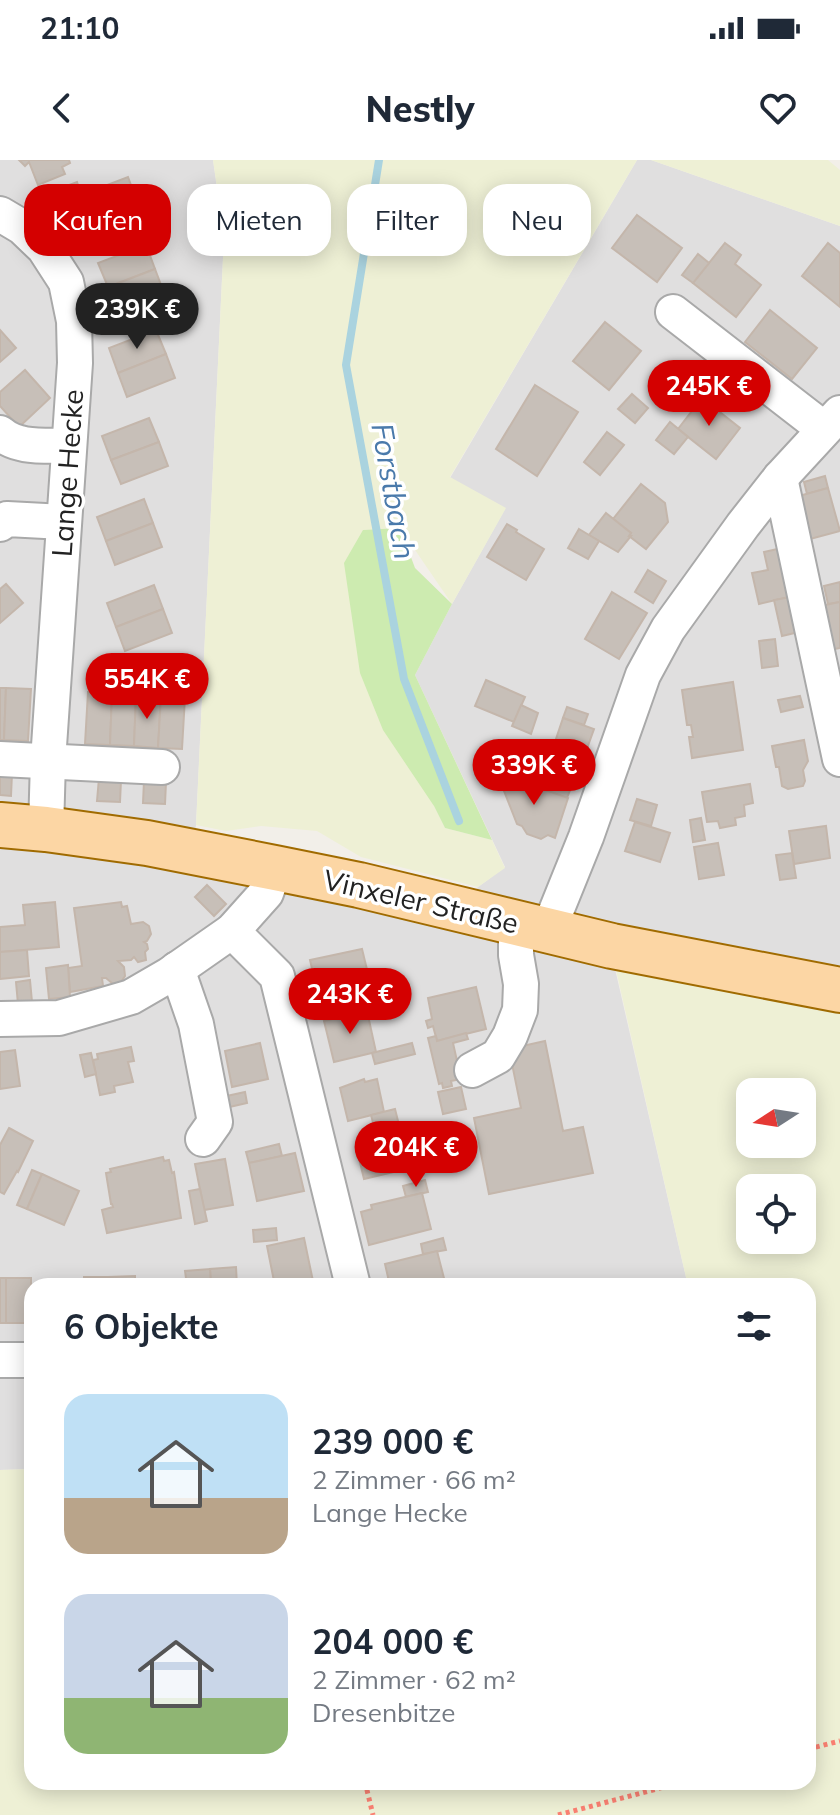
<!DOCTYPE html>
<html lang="de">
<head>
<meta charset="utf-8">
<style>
	:root { --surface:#fff; --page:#f6f6f7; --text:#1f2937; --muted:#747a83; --accent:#d40000 }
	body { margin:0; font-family:Mulish,sans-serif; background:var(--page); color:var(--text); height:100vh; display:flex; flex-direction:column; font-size:30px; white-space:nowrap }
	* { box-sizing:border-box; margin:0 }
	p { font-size:26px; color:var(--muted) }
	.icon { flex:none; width:44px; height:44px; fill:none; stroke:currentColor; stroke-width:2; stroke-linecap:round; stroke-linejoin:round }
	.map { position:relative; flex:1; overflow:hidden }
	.sheet { position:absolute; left:24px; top:1118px; width:792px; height:512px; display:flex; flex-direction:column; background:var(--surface); border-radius:24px; box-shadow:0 4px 20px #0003 }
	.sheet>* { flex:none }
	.banner { position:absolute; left:24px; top:24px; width:792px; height:72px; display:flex; gap:16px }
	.needle { width:52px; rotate:258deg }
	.tools { position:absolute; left:736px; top:918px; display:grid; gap:16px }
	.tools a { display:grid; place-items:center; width:80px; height:80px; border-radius:16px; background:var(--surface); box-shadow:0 4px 20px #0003; font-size:40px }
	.price { position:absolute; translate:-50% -68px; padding:0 18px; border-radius:28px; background:var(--accent); color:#fff; font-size:26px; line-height:52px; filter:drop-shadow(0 2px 4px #0008) }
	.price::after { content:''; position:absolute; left:50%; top:48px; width:24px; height:18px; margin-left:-12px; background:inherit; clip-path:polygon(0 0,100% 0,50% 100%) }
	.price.on { background:#222; color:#fff }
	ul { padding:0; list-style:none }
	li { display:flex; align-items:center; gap:24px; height:200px; padding:0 40px }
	li span { display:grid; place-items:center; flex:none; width:224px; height:160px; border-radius:24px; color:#555 }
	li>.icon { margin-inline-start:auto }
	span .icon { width:96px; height:96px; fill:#fffc; stroke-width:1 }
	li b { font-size:34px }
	h2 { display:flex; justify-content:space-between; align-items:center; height:96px; padding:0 40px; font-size:34px }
	.pill { padding:0 28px; border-radius:24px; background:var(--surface); box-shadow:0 4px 20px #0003; font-size:28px; line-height:72px }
	.pill.on { background:var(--accent); color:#fff }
	.status { display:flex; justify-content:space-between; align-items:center; height:56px; padding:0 40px; background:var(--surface); direction:ltr }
	.status svg { height:22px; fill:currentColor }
	header { display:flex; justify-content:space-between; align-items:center; height:104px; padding:0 40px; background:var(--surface); font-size:36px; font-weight:800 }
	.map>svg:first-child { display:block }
	.residential { fill:#e0dfdf }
	.farmland { fill:#eef0d5; fill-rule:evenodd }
	.grass { fill:#cdebb0 }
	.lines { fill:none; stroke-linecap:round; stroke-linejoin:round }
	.stream { stroke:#aad3df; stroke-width:8 }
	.building { fill:#c7bfb8; stroke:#c4b6ab; stroke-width:2 }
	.minor-casing { stroke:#a9a9a9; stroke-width:38 }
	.major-casing { stroke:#a06b00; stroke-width:48 }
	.path { stroke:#fa8072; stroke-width:5; stroke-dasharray:4 4; stroke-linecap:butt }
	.minor { stroke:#fff; stroke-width:34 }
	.major { stroke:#fcd6a4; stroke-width:44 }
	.labels { text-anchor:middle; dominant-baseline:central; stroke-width:7; stroke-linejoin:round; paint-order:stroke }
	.street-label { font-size:28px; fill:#222; stroke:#fff }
	.water-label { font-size:30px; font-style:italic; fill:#4a7aab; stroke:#fff }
</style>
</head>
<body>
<div class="status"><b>21:10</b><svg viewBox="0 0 49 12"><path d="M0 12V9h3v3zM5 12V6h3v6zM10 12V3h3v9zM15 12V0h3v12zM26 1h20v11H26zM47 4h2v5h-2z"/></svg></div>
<header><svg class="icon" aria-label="back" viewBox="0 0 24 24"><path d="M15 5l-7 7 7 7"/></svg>Nestly<svg class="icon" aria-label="heart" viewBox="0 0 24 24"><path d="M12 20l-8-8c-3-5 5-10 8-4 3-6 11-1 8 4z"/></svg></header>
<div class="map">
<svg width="840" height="1655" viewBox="0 0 840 1655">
	<rect width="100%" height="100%" fill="#f2efe9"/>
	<path class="residential" d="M0,0H213L224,77L196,665L191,705L448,764L478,727L505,707L415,515L452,444L505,349L450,318L637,0H651L840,66V806L604,761L688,1126H32V1309L0,1310Z"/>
	<g class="farmland">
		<path d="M213,0H637L450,317L506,348L452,444L400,368L363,370L434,646L445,668L492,680L505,708L478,727L361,697L317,671L261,666L226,671L196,665L224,77Z"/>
		<path d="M651,0H828L840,10V66Z"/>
		<path d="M613,797L840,843V1655H0V1310L32,1309V1622H808V1126H688ZM750,932H802V984H750ZM750,1028H802V1080H750Z"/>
	</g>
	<path class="grass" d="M400,368L415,408L452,444L415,515L492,680L445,668L434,646L383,570L360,513L344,403L363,370Z"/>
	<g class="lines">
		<path class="stream" d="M379,0L346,205L404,519L459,661"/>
	</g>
	<g class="building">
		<path d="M19,0H69L70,3L62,7L65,14L38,25L29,2L25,6Z"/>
		<path d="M128,17L135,36L124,40L132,61L88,78L73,38Z"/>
		<path d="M77,22L81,34L73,38L78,50L55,59L45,34Z"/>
		<path d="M637,55L682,88L657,122L612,88Z"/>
		<path d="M725,83L741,95L735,104L761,125L736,157L693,123Z"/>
		<path d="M828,83L840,93V147L802,116Z"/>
		<path d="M146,85L155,109L108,127L98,103Z"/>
		<path d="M698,94L709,103L693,123L682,115Z"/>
		<path d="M155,109L164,133L117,151L108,127Z"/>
		<path d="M770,150L817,188L792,219L745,182Z"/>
		<path d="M605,162L641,191L609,230L573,201Z"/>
		<path d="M0,170L16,188L0,202Z"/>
		<path d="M156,170L166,194L118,213L109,188Z"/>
		<path d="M166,194L175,218L127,237L118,213Z"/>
		<path d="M25,210L50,238L19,267L0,246V232Z"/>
		<path d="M535,225L578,252L537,316L496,289Z"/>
		<path d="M632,234L648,248L635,263L618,249Z"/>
		<path d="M702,238L740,268L716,299L678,269Z"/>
		<path d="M149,258L159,282L111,300L102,276Z"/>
		<path d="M670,262L688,277L674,294L656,280Z"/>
		<path d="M607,272L624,285L600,315L584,302Z"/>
		<path d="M159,282L168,306L121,324L111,300Z"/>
		<path d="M825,316L828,328L807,334L804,322Z"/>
		<path d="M641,324L665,343L668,362L646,389L629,376L631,373L613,359Z"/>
		<path d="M828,328L840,371L810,379L799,336Z"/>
		<path d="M144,339L153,363L106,381L97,357Z"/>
		<path d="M606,353L631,373L629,376H631L618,392L589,375Z"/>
		<path d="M153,363L162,387L115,405L106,381Z"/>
		<path d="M507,364L517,370L516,372L544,389L526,420L487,397Z"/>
		<path d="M579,369L599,381L588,399L568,388Z"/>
		<path d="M782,388L793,436L759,444L752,413L768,410L764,392Z"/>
		<path d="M648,410L666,421L653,443L635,432Z"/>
		<path d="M840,422V442L828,444L824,426Z"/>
		<path d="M6,424L23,443L0,463V429Z"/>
		<path d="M154,425L163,449L116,467L107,443Z"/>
		<path d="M612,432L647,453L619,499L585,479Z"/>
		<path d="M791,437L799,472L782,476L774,440Z"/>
		<path d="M840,442V488L829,490L820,446Z"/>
		<path d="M163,449L172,473L125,491L116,467Z"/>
		<path d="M775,479L778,506L762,508L759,481Z"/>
		<path d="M486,520L525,537L514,562L475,546Z"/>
		<path d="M733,522L743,590L692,598L689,577H693L691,565H687L682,530Z"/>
		<path d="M0,528H6L4,580H0Z"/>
		<path d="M6,528L31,529L28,581L4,580Z"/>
		<path d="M88,532L112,533L110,585L85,584Z"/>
		<path d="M112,533L136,535L134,586L110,585Z"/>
		<path d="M136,535L161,536L158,588L134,586Z"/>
		<path d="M161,536L185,537L182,589L158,588Z"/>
		<path d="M800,536L803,547L781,552L778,540Z"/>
		<path d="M521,545L538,553L531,574L512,566Z"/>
		<path d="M567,547L588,554L584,565L563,558Z"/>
		<path d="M563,558L594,569L581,605L551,594Z"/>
		<path d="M804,580L808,601L803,610L805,621L803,626L788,629L782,626L779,607H776L772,586Z"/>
		<path d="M540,612L572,625L567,638L534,626Z"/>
		<path d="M0,613H12L11,636L0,635Z"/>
		<path d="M497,613L568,638L555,678L548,675L541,679L527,674L522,666L517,664Z"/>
		<path d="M99,618L121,620L120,642L97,641Z"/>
		<path d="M144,621L166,622L165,644L143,643Z"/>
		<path d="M750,624L753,643L744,645L745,656L735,658L736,665L720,668L718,661L707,662L702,632Z"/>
		<path d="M637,639L657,645L651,666L630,660Z"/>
		<path d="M701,658L705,680L693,682L690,660Z"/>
		<path d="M635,662L670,673L660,702L625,691Z"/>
		<path d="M826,666L830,698L794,704L789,671Z"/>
		<path d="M718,683L724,715L699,719L694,687Z"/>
		<path d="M792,693L796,718L780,720L776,695Z"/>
		<path d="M207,725L226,744L214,756L195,737Z"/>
		<path d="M55,742L59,787L0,792V767L25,765L23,745Z"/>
		<path d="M121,742L122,747L127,746L131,764L143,762L149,766L151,774L147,781L144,782L147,784L148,789L145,792L146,800L138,802L134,797L131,800L118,801L124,807L125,816L121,822L113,824L106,818H102L103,826L70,832L68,808L82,806L74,748Z"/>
		<path d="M362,789L371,826L319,838L310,800Z"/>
		<path d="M27,790L29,816L0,819V792Z"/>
		<path d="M68,805L70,837L49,839L46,808Z"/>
		<path d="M395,819L398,831L361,840L358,829Z"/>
		<path d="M30,820L32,842L18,844L16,822Z"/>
		<path d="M476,827L486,869L437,881L433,866L428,868L426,861L432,859L428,838Z"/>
		<path d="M367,851L376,892L334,902L324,861Z"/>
		<path d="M466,873L468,879L453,883L461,919L451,921L452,926L443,928L442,923L439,924L428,878L436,876L437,881Z"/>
		<path d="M545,881L563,971L583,967L593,1013L489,1034L474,958L521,948L509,889Z"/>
		<path d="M260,883L268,919L232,927L225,891Z"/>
		<path d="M412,883L415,894L375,904L372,893Z"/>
		<path d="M131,887L134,901L128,902L133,922L114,926L115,932L100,935L93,900L98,899L97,894Z"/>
		<path d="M15,890L20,926L0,929V892Z"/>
		<path d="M91,893L96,914L85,917L80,895Z"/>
		<path d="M364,919L365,922L377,919L384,952L348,961L340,928Z"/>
		<path d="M461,927L466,949L443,954L438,932Z"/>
		<path d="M245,932L247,943L225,948L222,937Z"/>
		<path d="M395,949L399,965L375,970L371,955Z"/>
		<path d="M399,965L403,980L379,985L375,970Z"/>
		<path d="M9,968L33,981L18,1012L17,1011L4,1034L0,1032V985Z"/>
		<path d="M396,981L402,1010L364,1019L357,990Z"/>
		<path d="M279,984L282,996L249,1003L246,992Z"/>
		<path d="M295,993L304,1031L257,1041L249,1003Z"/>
		<path d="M163,997L164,1001L169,1000L172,1013L174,1012L181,1058L107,1073L102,1050L113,1047L112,1044H111L106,1013L111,1012L110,1009Z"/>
		<path d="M225,999L233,1045L204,1050L195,1004Z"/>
		<path d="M32,1010L42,1014L27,1049L17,1045Z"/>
		<path d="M42,1014L79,1031L64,1065L27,1049Z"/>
		<path d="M425,1020L428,1032L406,1037L403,1026Z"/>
		<path d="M200,1029L207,1061L195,1064L189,1031Z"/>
		<path d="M422,1033L431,1069L369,1085L361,1052L372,1049L371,1045Z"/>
		<path d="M276,1068L277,1080L254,1082L253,1070Z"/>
		<path d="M304,1078L314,1126H275L267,1086Z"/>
		<path d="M443,1078L446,1090L423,1094L421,1084Z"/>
		<path d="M437,1091L446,1126H390L385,1104Z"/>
		<path d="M236,1107L237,1126H211L210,1109Z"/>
		<path d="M210,1109L211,1126H187L185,1111Z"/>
		<path d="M135,1116V1126H110L109,1117Z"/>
		<path d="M84,1117H109L110,1126H84Z"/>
		<rect x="0" y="1118" width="6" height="45"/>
		<rect x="6" y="1118" width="25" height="45"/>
	</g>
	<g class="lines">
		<g class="minor-casing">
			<g id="minor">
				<path d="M0,54L22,67L44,88L66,122L74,161L75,203L48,601L46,669"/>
				<path d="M673,152L824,269"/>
				<path d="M0,273C18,289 45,285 68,286"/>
				<path d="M780,318L840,599"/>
				<path d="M0,364L7,359L64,362"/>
				<path d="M0,599L162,607"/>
				<path d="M232,771L277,816L353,1126"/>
				<path d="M548,771L586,677L643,515L668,469L743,365L780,318L840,253"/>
				<path d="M177,809L196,864L215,962L203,979"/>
				<path d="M0,859L59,858L131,837L169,815L232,771L266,733L275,708"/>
				<path d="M472,910L498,896L510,876L520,850L521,824L516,795V763"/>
				<path d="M0,1200H32"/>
			</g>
		</g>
		<g class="major-casing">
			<path id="major" d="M0,665L46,669L147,683L275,708L359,725L612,786L840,830"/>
		</g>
		<g class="path">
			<path d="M808,1589L840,1581"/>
			<path d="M365,1622L373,1655"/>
			<path d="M558,1655L683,1622"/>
		</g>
		<use href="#minor" class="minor"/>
		<use href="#major" class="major"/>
	</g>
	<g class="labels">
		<g class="street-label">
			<text transform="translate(67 313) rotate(-86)">Lange Hecke</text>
			<text transform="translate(421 741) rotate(13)">Vinxeler Straße</text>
		</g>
		<g class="water-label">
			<text transform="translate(394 331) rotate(80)">Forstbach</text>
		</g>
	</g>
</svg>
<div class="tools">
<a><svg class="needle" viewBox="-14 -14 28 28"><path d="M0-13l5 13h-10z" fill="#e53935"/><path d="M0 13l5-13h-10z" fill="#747a83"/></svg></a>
<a><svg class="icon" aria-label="locate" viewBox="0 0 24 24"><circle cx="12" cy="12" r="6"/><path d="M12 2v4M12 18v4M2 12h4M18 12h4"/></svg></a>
</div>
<b class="price on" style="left:137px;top:191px">239K €</b>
<b class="price" style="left:709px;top:268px">245K €</b>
<b class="price" style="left:147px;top:561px">554K €</b>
<b class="price" style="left:534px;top:647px">339K €</b>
<b class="price" style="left:350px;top:876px">243K €</b>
<b class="price" style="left:416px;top:1029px">204K €</b>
<div class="banner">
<a class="pill on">Kaufen</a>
<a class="pill">Mieten</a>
<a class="pill">Filter</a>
<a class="pill">Neu</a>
</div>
<section class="sheet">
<h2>6 Objekte<svg class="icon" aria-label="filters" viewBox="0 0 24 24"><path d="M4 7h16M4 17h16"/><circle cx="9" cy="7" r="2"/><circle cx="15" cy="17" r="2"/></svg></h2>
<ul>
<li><span style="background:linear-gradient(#bfe0f5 65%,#b9a48a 0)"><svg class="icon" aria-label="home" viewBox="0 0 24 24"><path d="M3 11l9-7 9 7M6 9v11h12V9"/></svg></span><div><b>239 000 €</b><p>2 Zimmer · 66 m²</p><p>Lange Hecke</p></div></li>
<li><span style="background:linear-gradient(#c9d6e8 65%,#8fb573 0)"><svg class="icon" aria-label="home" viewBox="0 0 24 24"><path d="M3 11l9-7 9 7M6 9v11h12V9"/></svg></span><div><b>204 000 €</b><p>2 Zimmer · 62 m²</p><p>Dresenbitze</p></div></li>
</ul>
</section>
</div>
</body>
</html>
